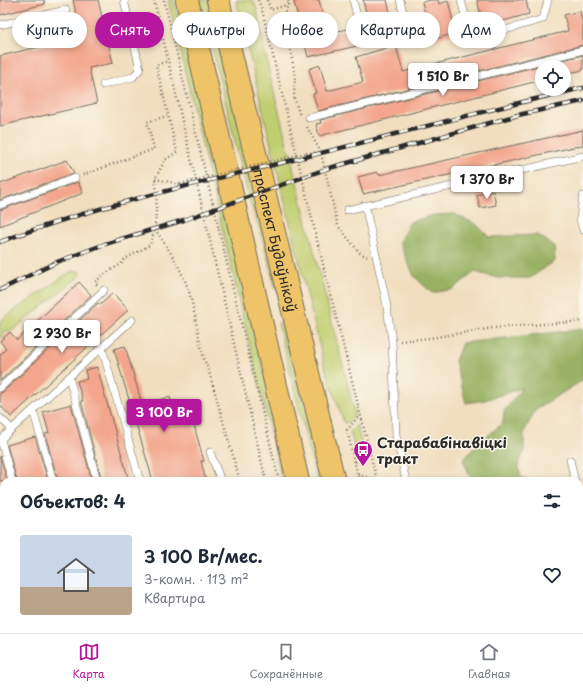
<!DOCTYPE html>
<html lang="ru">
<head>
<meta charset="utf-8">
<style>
	:root { --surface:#fff; --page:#f2f2f3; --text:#1f2937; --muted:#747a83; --line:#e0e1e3; --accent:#b5179e }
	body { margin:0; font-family:"Playpen Sans",sans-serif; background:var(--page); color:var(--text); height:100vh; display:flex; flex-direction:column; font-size:15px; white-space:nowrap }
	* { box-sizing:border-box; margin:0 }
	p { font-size:13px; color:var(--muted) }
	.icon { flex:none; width:22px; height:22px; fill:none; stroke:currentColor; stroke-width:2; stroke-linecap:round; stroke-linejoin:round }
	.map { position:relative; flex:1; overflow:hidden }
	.side { position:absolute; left:0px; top:477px; width:583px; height:156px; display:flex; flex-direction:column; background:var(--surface); border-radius:12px 12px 0 0; box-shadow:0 2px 6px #0003 }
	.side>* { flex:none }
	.banner { position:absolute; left:12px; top:12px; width:559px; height:36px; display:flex; gap:8px }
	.fabs { position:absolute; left:535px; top:60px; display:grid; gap:8px }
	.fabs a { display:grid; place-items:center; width:36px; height:36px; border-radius:50%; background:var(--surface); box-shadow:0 2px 6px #0003; font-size:20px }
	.price { position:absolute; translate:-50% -34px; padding:0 9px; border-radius:4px; background:#fff; color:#222; font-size:13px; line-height:26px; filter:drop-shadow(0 1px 2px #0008) }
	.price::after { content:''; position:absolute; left:50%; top:24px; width:12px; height:9px; margin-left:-6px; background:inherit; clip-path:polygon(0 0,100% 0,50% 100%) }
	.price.current { background:var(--accent); color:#fff }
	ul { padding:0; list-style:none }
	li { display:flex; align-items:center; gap:12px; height:100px; padding:0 20px }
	li span { display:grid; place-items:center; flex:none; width:112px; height:80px; border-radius:4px; color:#555 }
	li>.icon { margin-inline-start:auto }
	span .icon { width:48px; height:48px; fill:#fffc; stroke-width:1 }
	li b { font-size:17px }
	h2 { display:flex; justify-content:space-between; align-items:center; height:48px; padding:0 20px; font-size:17px }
	.chip { padding:0 14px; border-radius:18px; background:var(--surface); box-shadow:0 2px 6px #0003; font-size:14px; line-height:36px }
	.chip.current { background:var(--accent); color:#fff }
	.tab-bar { display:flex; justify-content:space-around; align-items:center; height:56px; border-top:1px solid var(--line); background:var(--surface); font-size:11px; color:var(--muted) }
	.tab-bar a { display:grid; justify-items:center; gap:2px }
	.tab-bar .current { color:var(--accent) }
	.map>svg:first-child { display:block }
	.green { fill:#c1ce6f; stroke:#767c4d }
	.forest { fill:#98b162; stroke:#626e46 }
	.building { fill:#f3a68d }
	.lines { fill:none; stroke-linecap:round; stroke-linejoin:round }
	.lane-casing { stroke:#706a5e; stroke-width:8 }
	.primary-casing { stroke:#706a5e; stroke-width:24 }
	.path { stroke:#706a5e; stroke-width:2.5; stroke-dasharray:1 3; stroke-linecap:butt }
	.lane { stroke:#fff; stroke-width:7 }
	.primary { stroke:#efc469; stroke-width:22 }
	.rail-casing { stroke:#2b2b2b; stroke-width:4.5 }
	.rail { stroke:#fbf7ec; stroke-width:3; stroke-dasharray:9; stroke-linecap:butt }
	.path-bridge { stroke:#706a5e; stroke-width:2.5; stroke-dasharray:1 3; stroke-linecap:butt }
	.labels { text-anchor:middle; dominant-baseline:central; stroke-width:3; stroke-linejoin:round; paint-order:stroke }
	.street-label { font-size:14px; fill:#2b2b2b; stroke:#fbf7ec }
	.poi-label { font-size:14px; font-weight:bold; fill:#2b2b2b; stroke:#fbf7ec; text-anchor:start }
</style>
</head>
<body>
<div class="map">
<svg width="583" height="633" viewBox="0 0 583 633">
	<rect width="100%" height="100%" fill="#fbf7ec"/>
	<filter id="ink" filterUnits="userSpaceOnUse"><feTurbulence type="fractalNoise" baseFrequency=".025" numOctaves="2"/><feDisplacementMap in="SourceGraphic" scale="8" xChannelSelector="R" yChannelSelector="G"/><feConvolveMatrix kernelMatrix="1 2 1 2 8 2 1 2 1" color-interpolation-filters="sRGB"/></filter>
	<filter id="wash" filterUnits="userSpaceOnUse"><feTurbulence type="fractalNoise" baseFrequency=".012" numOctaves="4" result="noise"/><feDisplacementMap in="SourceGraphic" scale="16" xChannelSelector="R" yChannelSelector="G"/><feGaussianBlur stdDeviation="0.9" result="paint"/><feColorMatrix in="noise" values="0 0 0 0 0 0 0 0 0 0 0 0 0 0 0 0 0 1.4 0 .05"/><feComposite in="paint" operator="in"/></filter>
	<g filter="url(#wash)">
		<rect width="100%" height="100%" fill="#f1debe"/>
		<g class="green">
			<path d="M168,0H174L290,481H282Z"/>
			<path d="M200,0H208L280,288L276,290L261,233L251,205Z"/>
			<path d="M236,0H253L257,10L270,76L355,414L349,422L344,423L324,364Z"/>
			<path d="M79,271L80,276L13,330L5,331L0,339V321L5,317L70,272Z"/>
			<path d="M283,321L297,384L310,416L326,481H317L278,323Z"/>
			<path d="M357,425L362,446L356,453L350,432Z"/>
		</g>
		<g class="forest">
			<path d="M455,214L477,225L489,237L538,235L554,246L555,261L530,278H498L475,272L453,289L432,293L414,276L399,242L410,222L433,215Z"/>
			<path d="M583,329V380L536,409L524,432V453L518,463L521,477L534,481H472L463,460L478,444L503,423L504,411L522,388L485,400L466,403L455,361L462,343Z"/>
		</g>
		<g id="blocks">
			<g class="building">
				<path d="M0,0H44L45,4L0,15Z"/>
				<path d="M73,0H98L113,63L89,68L97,103L0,126V56L81,37Z"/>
				<path d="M300,0H319L327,33L353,28L357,46L308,57L294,2Z"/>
				<path d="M363,0H387L393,24L370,30Z"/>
				<path d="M431,0H438L439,4L448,1L456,33L432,40L422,2Z"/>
				<path d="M477,0H526L529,14L484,26Z"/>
				<path d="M580,11L583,24V45L318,111L313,94L316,93L309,69L320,65L327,91L363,82L356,57L396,45L403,72L568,31L564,15Z"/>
				<path d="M583,55V70L564,74V67H542V80L319,136L316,124L321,123L320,120Z"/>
				<path d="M583,130V145L363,194L358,177L377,172L379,175Z"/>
				<path d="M67,160L74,173L0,200V184Z"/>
				<path d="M78,182L83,193L0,226V210Z"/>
				<path d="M493,191L496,205L480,208L477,195Z"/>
				<path d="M79,282L91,295L0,381V355L6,349L0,341L10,332L17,340Z"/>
				<path d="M113,293L128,310L11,417L0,405V393L3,392L98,303L100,305Z"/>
				<path d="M125,346L142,404L170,397L173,408L183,406L185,416L191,415L204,461H201L206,481H153L114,349Z"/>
				<path d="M97,367L129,481H102L81,401H83L77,381L87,379L85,370Z"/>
				<path d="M71,404L92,481H58L45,434L49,433L43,412Z"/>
				<path d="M35,437L48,481H17L7,445Z"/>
				<path d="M0,456L7,481H0Z"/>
			</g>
		</g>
	</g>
	<g filter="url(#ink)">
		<use href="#blocks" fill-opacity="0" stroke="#706a5e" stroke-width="1"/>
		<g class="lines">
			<g class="lane-casing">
				<g id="lane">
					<path d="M353,0L361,33L371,39L401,32L405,21L400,0"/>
					<path d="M461,0L467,23L476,32L491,34L543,19L548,0"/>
					<path d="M0,25L66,10"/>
					<path d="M103,85L133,77L140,69L124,0"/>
					<path d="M309,118L583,50"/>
					<path d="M583,196L580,219L583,230"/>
					<path d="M0,205L75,178"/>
					<path d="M365,205L386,301L392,341L396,435L406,481"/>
					<path d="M347,210L583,156"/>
					<path d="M102,348L140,481"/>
					<path d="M69,377L132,320"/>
					<path d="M0,388L104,290"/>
					<path d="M33,410L53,481"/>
					<path d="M0,418L12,429"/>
					<path d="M0,440L69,377L97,481"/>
					<path d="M1,440L12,481"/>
					<path d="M210,452L221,481"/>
					<path d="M570,460L575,481"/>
					<path d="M579,499L583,516"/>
					<path d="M0,586L4,600"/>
					<path d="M12,629L13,633"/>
					<path d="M158,629L168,633"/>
					<path d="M270,629L271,633"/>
					<path d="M440,629L441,633"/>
					<path d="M32,633L33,629"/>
					<path d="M65,633L66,629"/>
					<path d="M109,633L111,629"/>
					<path d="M152,633L153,629"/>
				</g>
			</g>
			<g class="primary-casing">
				<g id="primary">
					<path d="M187,0L298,481"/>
					<path id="s1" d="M218,0L334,481"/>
					<path d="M333,629L334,633"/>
					<path d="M370,629L371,633"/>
				</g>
			</g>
			<g class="path">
				<path d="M154,0L266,481"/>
				<path d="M164,0L279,481"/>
				<path d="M258,0L262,10L318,244L377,481"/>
				<path d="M267,0L271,10L289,4L288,0"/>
				<path d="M289,4L284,13L295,76L294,97L300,116"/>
				<path d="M307,127L321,153"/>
				<path d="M306,153H321L338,226L360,253L367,257"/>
				<path d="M83,175L154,149L147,122L167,116"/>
				<path d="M155,179L180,184"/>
				<path d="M155,229C171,253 186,275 192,303C198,328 200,352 210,375L240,481"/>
				<path d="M97,285L95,282L103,275L121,264L125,259L150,245L155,229L157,193L155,179L165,160L177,152L156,65L168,61"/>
				<path d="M400,341L430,338L493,328L583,321"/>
				<path d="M355,462L369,450"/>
				<path d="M358,475L377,480"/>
				<path d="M359,481L347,430L360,415"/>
				<path d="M301,629L302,633"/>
				<path d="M414,629L415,633"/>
			</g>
			<use href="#lane" class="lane"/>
			<use href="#primary" class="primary"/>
			<g class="rail-casing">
				<g id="rail">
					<path d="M0,242C93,206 192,185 289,161C387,137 484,110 583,88"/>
					<path d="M0,290L57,262L105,244L184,220L326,169L518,115L583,101"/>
				</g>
			</g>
			<use href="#rail" class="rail"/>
			<path class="path-bridge" d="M180,184L306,153"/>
		</g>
	</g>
	<defs>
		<g id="bus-pin" transform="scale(1)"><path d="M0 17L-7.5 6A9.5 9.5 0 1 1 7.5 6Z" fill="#b5179e" stroke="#fbf7ec"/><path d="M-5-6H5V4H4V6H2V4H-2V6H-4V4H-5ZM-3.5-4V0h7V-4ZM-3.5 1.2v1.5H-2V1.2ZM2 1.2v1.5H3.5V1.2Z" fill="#fff"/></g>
	</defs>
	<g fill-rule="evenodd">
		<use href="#bus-pin" x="363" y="450"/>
	</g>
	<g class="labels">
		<g class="street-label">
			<text stroke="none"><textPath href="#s1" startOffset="247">праспект Будаўнікоў</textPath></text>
		</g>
		<g class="poi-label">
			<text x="377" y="442">Старабабінавіцкі<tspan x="377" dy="16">тракт</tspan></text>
		</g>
	</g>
</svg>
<div class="fabs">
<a><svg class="icon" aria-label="locate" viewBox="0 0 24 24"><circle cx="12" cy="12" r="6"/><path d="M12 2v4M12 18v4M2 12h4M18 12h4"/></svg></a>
</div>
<b class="price" style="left:443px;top:97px">1 510 Br</b>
<b class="price" style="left:487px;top:200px">1 370 Br</b>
<b class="price" style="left:62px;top:354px">2 930 Br</b>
<b class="price current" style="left:164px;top:433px">3 100 Br</b>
<div class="banner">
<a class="chip">Купить</a>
<a class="chip current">Снять</a>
<a class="chip">Фильтры</a>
<a class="chip">Новое</a>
<a class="chip">Квартира</a>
<a class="chip">Дом</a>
</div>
<section class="side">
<h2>Объектов: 4<svg class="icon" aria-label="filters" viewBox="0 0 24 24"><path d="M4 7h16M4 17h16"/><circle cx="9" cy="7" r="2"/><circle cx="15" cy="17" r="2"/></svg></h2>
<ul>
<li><span style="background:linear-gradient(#c9d6e8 65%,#b9a48a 0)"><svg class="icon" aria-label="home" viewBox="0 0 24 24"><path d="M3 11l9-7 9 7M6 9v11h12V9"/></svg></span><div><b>3 100 Br/мес.</b><p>3-комн. · 113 m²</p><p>Квартира</p></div><svg class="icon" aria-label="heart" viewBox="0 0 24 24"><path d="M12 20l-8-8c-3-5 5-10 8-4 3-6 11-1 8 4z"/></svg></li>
</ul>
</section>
</div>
<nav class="tab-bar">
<a class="current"><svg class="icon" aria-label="map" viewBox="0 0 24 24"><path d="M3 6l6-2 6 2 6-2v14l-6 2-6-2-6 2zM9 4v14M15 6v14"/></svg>Карта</a>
<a><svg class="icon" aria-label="saved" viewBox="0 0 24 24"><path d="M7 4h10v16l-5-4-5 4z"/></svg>Сохранённые</a>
<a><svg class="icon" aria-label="home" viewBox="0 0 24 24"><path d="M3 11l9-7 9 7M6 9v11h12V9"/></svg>Главная</a>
</nav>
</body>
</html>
